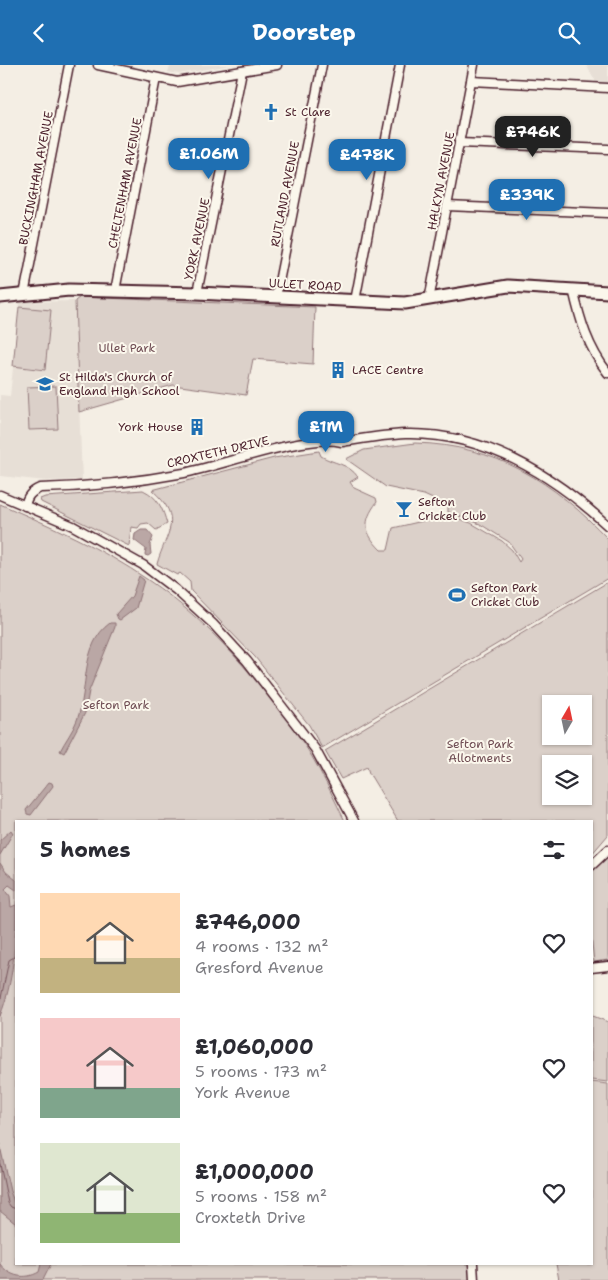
<!DOCTYPE html>
<html lang="en">
<head>
<meta charset="utf-8">
<style>
	:root { --surface:#fff; --page:#f2f2f3; --text:#2b2b33; --muted:#7c7c81; --accent:#1f6fb2 }
	body { margin:0; font-family:"Shantell Sans",sans-serif; background:var(--page); color:var(--text); height:100vh; display:flex; flex-direction:column; font-size:19px; white-space:nowrap }
	* { box-sizing:border-box; margin:0 }
	p { font-size:16px; color:var(--muted) }
	.icon { flex:none; width:28px; height:28px; fill:none; stroke:currentColor; stroke-width:2; stroke-linecap:round; stroke-linejoin:round }
	.map { position:relative; flex:1; overflow:hidden }
	.details { position:absolute; left:15px; top:755px; width:578px; height:445px; display:flex; flex-direction:column; background:var(--surface); border-radius:0px; box-shadow:0 1px 4px #0004 }
	.details>* { flex:none }
	.needle { width:32px; rotate:9deg }
	.tools { position:absolute; left:542px; top:630px; display:grid; gap:10px }
	.tools a { display:grid; place-items:center; width:50px; height:50px; border-radius:0px; background:var(--surface); box-shadow:0 1px 4px #0004; font-size:25px }
	.price { position:absolute; translate:-50% -42px; padding:0 11px; border-radius:10px; background:var(--accent); color:#fff; font-size:16px; line-height:32px; filter:drop-shadow(0 1px 2px #0008) }
	.price::after { content:''; position:absolute; left:50%; top:30px; width:15px; height:11px; margin-left:-8px; background:inherit; clip-path:polygon(0 0,100% 0,50% 100%) }
	.price.active { background:#222; color:#fff }
	ul { padding:0; list-style:none }
	li { display:flex; align-items:center; gap:15px; height:125px; padding:0 25px }
	li span { display:grid; place-items:center; flex:none; width:140px; height:100px; border-radius:0px; color:#555 }
	li>.icon { margin-inline-start:auto }
	span .icon { width:60px; height:60px; fill:#fffc; stroke-width:1 }
	li b { font-size:21px }
	h2 { display:flex; justify-content:space-between; align-items:center; height:60px; padding:0 25px; font-size:21px }
	header { display:flex; justify-content:space-between; align-items:center; height:65px; padding:0 25px; background:var(--accent); color:#fff; font-size:22px; font-weight:700 }
	.map>svg:first-child { display:block }
	.built { fill:#e7dfd6 }
	.green { fill:#dbd0c9; stroke:#92787a; fill-rule:evenodd }
	.water { fill:#baa7a5; stroke:#8d7174 }
	.lines { fill:none; stroke-linecap:round; stroke-linejoin:round }
	.shore { stroke:#77555c; stroke-width:1 }
	.minor-casing { stroke:#4a1f2b; stroke-width:11 }
	.secondary-casing { stroke:#4a1f2b; stroke-width:15 }
	.minor { stroke:#fbf7ec; stroke-width:8 }
	.secondary { stroke:#fbf7ec; stroke-width:11 }
	.labels { text-anchor:middle; dominant-baseline:central; stroke-width:4; stroke-linejoin:round; paint-order:stroke }
	.poi-label { font-size:12px; fill:#4a1f2b; stroke:#fbf7ec; text-anchor:start }
	.street-label { font-size:12px; fill:#4a1f2b; stroke:#fbf7ec }
	.park-label { font-size:12px; fill:#6e4b52; stroke:#fbf7ec }
</style>
</head>
<body>
<header><svg class="icon" aria-label="back" viewBox="0 0 24 24"><path d="M15 5l-7 7 7 7"/></svg>Doorstep<svg class="icon" aria-label="search" viewBox="0 0 24 24"><circle cx="10" cy="10" r="6"/><path d="M15 15l6 6"/></svg></header>
<div class="map">
<svg width="608" height="1215" viewBox="0 0 608 1215">
	<rect width="100%" height="100%" fill="#f4eee4"/>
	<filter id="ink" filterUnits="userSpaceOnUse"><feTurbulence type="fractalNoise" baseFrequency=".02" numOctaves="2"/><feDisplacementMap in="SourceGraphic" scale="10" xChannelSelector="R" yChannelSelector="G"/><feConvolveMatrix kernelMatrix="1 2 1 2 8 2 1 2 1" color-interpolation-filters="sRGB"/></filter>
	<g filter="url(#ink)">
		<g class="built">
			<path d="M171,0H230L179,9L168,7Z"/>
			<path d="M586,0H608V24L595,19V15Z"/>
			<path d="M75,236L82,415L46,416L0,411V330L10,331L20,237Z"/>
		</g>
		<g class="green">
			<path d="M80,232L315,242L313,299L253,294L246,330L173,320L79,347L75,236Z"/>
			<path d="M19,242L51,245L45,305L13,301Z"/>
			<path d="M56,321L58,364L29,365L27,322Z"/>
			<path d="M415,378C496,380 554,417 608,474V513L322,683L309,660L255,592L191,526L190,517L180,508L177,510L157,499C166,467 185,454 152,425L274,393L319,386L321,391C334,399 348,398 358,412L350,417L354,423L376,433L377,437C362,457 364,468 381,485H388L393,463L448,450L471,458L502,476L512,485L519,497L521,494L509,477L480,459L448,447V441L424,430L386,422L346,394L364,385Z"/>
			<path d="M143,425C158,432 163,444 167,459L156,465L148,458L141,459L138,463L131,462L129,481L41,437L40,434L45,432Z"/>
			<path d="M0,439C51,461 102,483 148,515C209,556 260,616 302,676C319,701 332,730 345,756H16V1199H471V1215H0Z"/>
			<path d="M608,517V770L591,790V756H398L369,708L367,702L341,714L325,686ZM551,639H584V671H551ZM551,699H584V731H551Z"/>
			<path d="M608,785V895L594,897L591,869V801Z"/>
			<path d="M591,947L593,951L608,957V1017L591,1015Z"/>
			<path d="M591,1017L608,1019V1215H559L556,1199H591Z"/>
		</g>
		<g class="water">
			<path d="M141,465H147L153,472L150,480L151,489L148,491L145,490L146,484L134,475L135,469Z"/>
			<path d="M139,511L144,515L136,543L120,555L118,554L116,549L132,531Z"/>
			<path d="M110,558H115V562L89,626L85,648L64,688L60,686C65,676 73,666 77,655C89,624 80,580 110,558Z"/>
			<path d="M49,717L52,718L53,721L31,750L27,749L26,745Z"/>
			<path d="M11,765L13,768L0,790V775Z"/>
			<path d="M0,798L6,807L16,815V825L9,820L5,824L10,831L11,842L16,840C16,877 14,916 0,951Z"/>
			<path d="M0,1081L10,1126L16,1142V1159L0,1146Z"/>
			<path d="M0,1199C10,1212 25,1215 39,1207L41,1199H51L43,1215H0Z"/>
		</g>
		<g class="lines">
			<g class="shore">
				<path d="M0,938L9,895L16,891"/>
				<path d="M0,1099L8,1138L11,1142L16,1144"/>
			</g>
			<g class="minor-casing">
				<g id="minor">
					<path d="M98,0L177,17L277,0"/>
					<path d="M471,16L608,23"/>
					<path d="M459,78L608,84"/>
					<path d="M447,141L608,148"/>
					<path d="M573,224C580,255 588,283 608,308"/>
					<path d="M115,226L156,13"/>
					<path d="M197,228L242,6"/>
					<path d="M24,230L69,0"/>
					<path d="M276,232L322,0"/>
					<path d="M429,235L474,0"/>
					<path d="M355,236L400,0"/>
					<path d="M0,430L73,461L143,500L176,525L213,559L247,596L315,684L354,756"/>
					<path d="M25,441C27,431 31,427 40,423C89,422 136,417 184,408C220,401 309,368 341,377C362,374 383,370 405,369C484,367 552,409 608,461"/>
					<path d="M591,801L608,785"/>
					<path d="M591,903L608,901"/>
					<path d="M473,1199L474,1215"/>
				</g>
			</g>
			<g class="secondary-casing">
				<path id="secondary" d="M0,232L69,225L197,228L405,238L508,221L608,227"/>
			</g>
			<use href="#minor" class="minor"/>
			<use href="#secondary" class="secondary"/>
		</g>
	</g>
	<defs>
		<g id="church-bare" transform="scale(1.35)"><path d="M-1.2-6h2.4v3.5h3.3v2.4h-3.3V6h-2.4V-.1h-3.3v-2.4h3.3Z" fill="#1f6fb2" stroke="#fbf7ec" stroke-width="2.5" paint-order="stroke"/></g>
		<g id="building-bare" transform="scale(1.35)"><path d="M-4-6H4V6H1V3H-1V6H-4ZM-2.5-4.3h1.7v1.8h-1.7ZM.8-4.3h1.7v1.8H.8ZM-2.5-1h1.7V.8h-1.7ZM.8-1h1.7V.8H.8Z" fill="#1f6fb2" stroke="#fbf7ec" stroke-width="2.5" paint-order="stroke"/></g>
		<g id="school-bare" transform="scale(1.35)"><path d="M0-5L7-2L0 1L-7-2ZM-4 1L0 2.5L4 1V4Q0 6-4 4Z" fill="#1f6fb2" stroke="#fbf7ec" stroke-width="2.5" paint-order="stroke"/></g>
		<g id="bar-bare" transform="scale(1.35)"><path d="M-6-5H6L.8 .8V4.5H3.5V6h-7V4.5H-.8V.8Z" fill="#1f6fb2" stroke="#fbf7ec" stroke-width="2.5" paint-order="stroke"/></g>
		<g id="stadium-bare" transform="scale(1.35)"><path d="M0-5a6.5 5 0 1 0 0 10a6.5 5 0 1 0 0-10ZM-3.5-1.8h7v3.6h-7Z" fill="#1f6fb2" stroke="#fbf7ec" stroke-width="2.5" paint-order="stroke"/></g>
	</defs>
	<g fill-rule="evenodd">
		<use href="#church-bare" x="271" y="47"/>
		<use href="#building-bare" x="338" y="305"/>
		<use href="#school-bare" x="45" y="319"/>
		<use href="#building-bare" x="197" y="362"/>
		<use href="#bar-bare" x="404" y="444"/>
		<use href="#stadium-bare" x="457" y="530"/>
	</g>
	<g class="labels">
		<g class="poi-label">
			<text x="285" y="47">St Clare</text>
			<text x="352" y="305">LACE Centre</text>
			<text x="59" y="312">St Hilda's Church of<tspan x="59" dy="14">England High School</tspan></text>
			<text x="183" y="362" text-anchor="end">York House</text>
			<text x="418" y="437">Sefton<tspan x="418" dy="14">Cricket Club</tspan></text>
			<text x="471" y="523">Sefton Park<tspan x="471" dy="14">Cricket Club</tspan></text>
		</g>
		<g class="street-label">
			<text transform="translate(36 113) rotate(-79)">BUCKINGHAM AVENUE</text>
			<text transform="translate(441 116) rotate(-79)">HALKYN AVENUE</text>
			<text transform="translate(125 118) rotate(-79)">CHELTENHAM AVENUE</text>
			<text transform="translate(285 129) rotate(-79)">RUTLAND AVENUE</text>
			<text transform="translate(197 174) rotate(-78)">YORK AVENUE</text>
			<text transform="translate(305 220) rotate(3)">ULLET ROAD</text>
			<text transform="translate(218 387) rotate(-13)">CROXTETH DRIVE</text>
		</g>
		<g class="park-label">
			<text x="127" y="283">Ullet Park</text>
			<text x="116" y="640">Sefton Park</text>
			<text x="480" y="679">Sefton Park<tspan x="480" dy="14">Allotments</tspan></text>
		</g>
	</g>
</svg>
<div class="tools">
<a><svg class="needle" viewBox="-14 -14 28 28"><path d="M0-13l5 13h-10z" fill="#e53935"/><path d="M0 13l5-13h-10z" fill="#7c7c81"/></svg></a>
<a><svg class="icon" aria-label="layers" viewBox="0 0 24 24"><path d="M12 4l9 5-9 5-9-5zM3 14l9 5 9-5"/></svg></a>
</div>
<b class="price active" style="left:533px;top:93px">£746K</b>
<b class="price" style="left:209px;top:115px">£1.06M</b>
<b class="price" style="left:367px;top:116px">£478K</b>
<b class="price" style="left:527px;top:156px">£339K</b>
<b class="price" style="left:326px;top:388px">£1M</b>
<section class="details">
<h2>5 homes<svg class="icon" aria-label="filters" viewBox="0 0 24 24"><path d="M4 7h16M4 17h16"/><circle cx="9" cy="7" r="2"/><circle cx="15" cy="17" r="2"/></svg></h2>
<ul>
<li><span style="background:linear-gradient(#ffd9b3 65%,#c2b280 0)"><svg class="icon" aria-label="home" viewBox="0 0 24 24"><path d="M3 11l9-7 9 7M6 9v11h12V9"/></svg></span><div><b>£746,000</b><p>4 rooms · 132 m²</p><p>Gresford Avenue</p></div><svg class="icon" aria-label="heart" viewBox="0 0 24 24"><path d="M12 20l-8-8c-3-5 5-10 8-4 3-6 11-1 8 4z"/></svg></li>
<li><span style="background:linear-gradient(#f6c9c9 70%,#7fa58c 0)"><svg class="icon" aria-label="home" viewBox="0 0 24 24"><path d="M3 11l9-7 9 7M6 9v11h12V9"/></svg></span><div><b>£1,060,000</b><p>5 rooms · 173 m²</p><p>York Avenue</p></div><svg class="icon" aria-label="heart" viewBox="0 0 24 24"><path d="M12 20l-8-8c-3-5 5-10 8-4 3-6 11-1 8 4z"/></svg></li>
<li><span style="background:linear-gradient(#dfe7d0 70%,#8fb573 0)"><svg class="icon" aria-label="home" viewBox="0 0 24 24"><path d="M3 11l9-7 9 7M6 9v11h12V9"/></svg></span><div><b>£1,000,000</b><p>5 rooms · 158 m²</p><p>Croxteth Drive</p></div><svg class="icon" aria-label="heart" viewBox="0 0 24 24"><path d="M12 20l-8-8c-3-5 5-10 8-4 3-6 11-1 8 4z"/></svg></li>
</ul>
</section>
</div>
</body>
</html>
